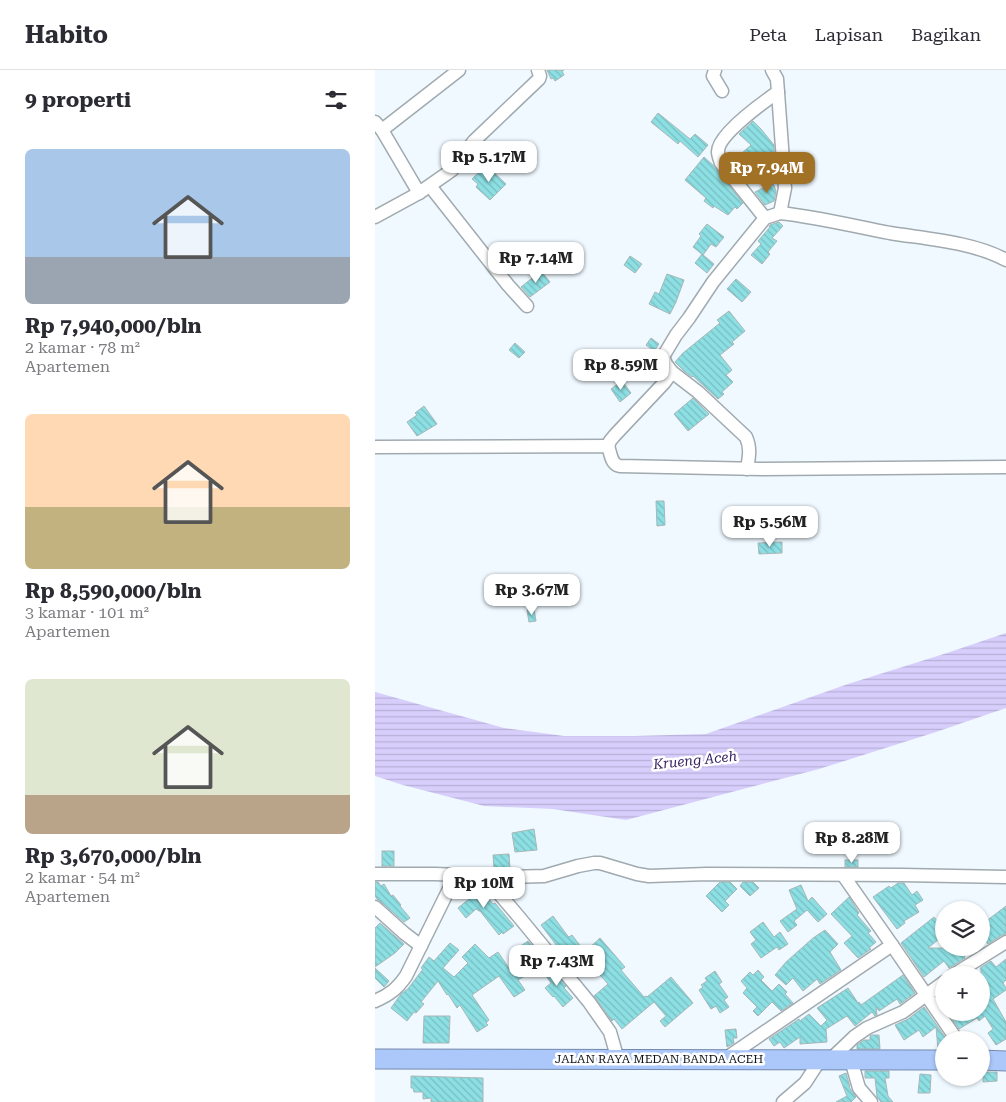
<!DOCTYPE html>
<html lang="id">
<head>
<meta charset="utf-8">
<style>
	:root { --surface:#fff; --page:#f7f7f7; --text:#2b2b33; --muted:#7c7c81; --line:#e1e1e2; --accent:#a17125 }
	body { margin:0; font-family:"Roboto Serif",serif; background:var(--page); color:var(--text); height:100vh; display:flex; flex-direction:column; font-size:19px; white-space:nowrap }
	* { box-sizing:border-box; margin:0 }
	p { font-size:16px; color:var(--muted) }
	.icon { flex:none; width:28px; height:28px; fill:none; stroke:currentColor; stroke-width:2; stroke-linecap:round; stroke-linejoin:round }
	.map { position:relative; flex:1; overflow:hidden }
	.sheet { display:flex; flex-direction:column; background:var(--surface); width:375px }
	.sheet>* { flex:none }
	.buttons { position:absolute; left:560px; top:831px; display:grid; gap:10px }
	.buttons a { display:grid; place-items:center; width:55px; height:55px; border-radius:50%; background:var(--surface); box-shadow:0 1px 4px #0004; font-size:25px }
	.price { position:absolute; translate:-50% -42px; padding:0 11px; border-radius:10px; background:#fff; color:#222; font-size:16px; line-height:32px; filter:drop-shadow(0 1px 2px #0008) }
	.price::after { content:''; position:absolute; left:50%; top:30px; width:15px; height:11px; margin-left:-8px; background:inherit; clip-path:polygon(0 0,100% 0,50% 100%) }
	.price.on { background:var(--accent); color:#fff }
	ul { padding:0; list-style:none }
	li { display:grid; align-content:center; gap:10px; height:265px; padding:0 25px }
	li span { display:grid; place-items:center; height:155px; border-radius:8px; color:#555 }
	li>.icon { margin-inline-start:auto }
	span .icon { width:90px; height:90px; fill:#fffc; stroke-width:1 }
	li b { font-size:21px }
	h2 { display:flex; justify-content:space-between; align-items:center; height:60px; padding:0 25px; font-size:21px }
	header { display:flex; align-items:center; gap:30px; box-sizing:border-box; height:70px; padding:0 25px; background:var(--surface); border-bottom:1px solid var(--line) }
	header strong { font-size:24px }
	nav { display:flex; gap:28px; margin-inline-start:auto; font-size:18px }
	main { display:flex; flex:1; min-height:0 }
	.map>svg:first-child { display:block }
	.water { fill:url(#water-rules) }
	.building { fill:url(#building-back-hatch); stroke:#a9b6b6 }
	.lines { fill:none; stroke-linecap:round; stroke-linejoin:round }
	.minor-casing { stroke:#a0aaaf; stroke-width:15 }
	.highway-casing { stroke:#7589ab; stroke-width:21 }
	.minor { stroke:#fff; stroke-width:12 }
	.highway { stroke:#acc8fb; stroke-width:19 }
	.labels { text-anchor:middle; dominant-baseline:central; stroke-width:5; stroke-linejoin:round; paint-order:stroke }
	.street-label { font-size:12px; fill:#101416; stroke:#fff }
	.water-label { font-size:14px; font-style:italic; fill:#392465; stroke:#fff }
</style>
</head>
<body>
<header>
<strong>Habito</strong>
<nav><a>Peta</a><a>Lapisan</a><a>Bagikan</a></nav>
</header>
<main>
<section class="sheet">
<h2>9 properti<svg class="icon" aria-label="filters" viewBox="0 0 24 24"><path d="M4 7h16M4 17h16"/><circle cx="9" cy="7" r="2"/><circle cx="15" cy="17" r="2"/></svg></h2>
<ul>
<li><span style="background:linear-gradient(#a9c7e8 70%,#9aa5b1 0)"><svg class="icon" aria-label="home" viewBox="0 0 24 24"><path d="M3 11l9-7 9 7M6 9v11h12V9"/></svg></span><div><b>Rp 7,940,000/bln</b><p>2 kamar · 78 m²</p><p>Apartemen</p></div></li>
<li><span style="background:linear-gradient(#ffd9b3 60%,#c2b280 0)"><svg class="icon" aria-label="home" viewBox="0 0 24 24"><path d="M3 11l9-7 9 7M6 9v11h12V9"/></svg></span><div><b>Rp 8,590,000/bln</b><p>3 kamar · 101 m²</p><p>Apartemen</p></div></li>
<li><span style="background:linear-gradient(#dfe7d0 75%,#b9a48a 0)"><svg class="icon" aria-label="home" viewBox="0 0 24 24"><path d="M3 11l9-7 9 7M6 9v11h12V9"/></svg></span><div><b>Rp 3,670,000/bln</b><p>2 kamar · 54 m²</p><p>Apartemen</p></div></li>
</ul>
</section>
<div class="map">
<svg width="631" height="1032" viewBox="0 0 631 1032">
	<defs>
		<pattern id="water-rules" width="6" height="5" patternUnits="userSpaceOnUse" patternTransform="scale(1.25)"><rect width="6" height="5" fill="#d7cefc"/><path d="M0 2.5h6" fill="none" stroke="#b8b0d7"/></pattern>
		<pattern id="building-back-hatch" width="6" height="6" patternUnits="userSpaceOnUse" patternTransform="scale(1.25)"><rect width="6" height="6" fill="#8cdfe3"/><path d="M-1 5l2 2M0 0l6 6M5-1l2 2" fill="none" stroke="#78bec2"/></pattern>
	</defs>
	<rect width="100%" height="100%" fill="#eff9ff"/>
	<path class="water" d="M631,563V638L561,662L444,699L251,750L178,739L109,736L28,715L0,706V622L129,658L189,666H260L331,664L473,614L572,583Z"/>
	<g class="building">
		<path d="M172,0H189L187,1L189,5L180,11L178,8L176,9Z"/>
		<path d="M283,43L315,69L320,64L333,75L323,87L305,71L303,74L276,52Z"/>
		<path d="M378,51L386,59L399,75V82L369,109L356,93L376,75L364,64Z"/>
		<path d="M329,87L338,95L368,133L362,139L360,137L353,145L339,136L338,138L329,131L331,128L310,110Z"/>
		<path d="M111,95L131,114L115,130L101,117L103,114L97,109Z"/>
		<path d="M398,113L401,121L399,131L390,135L380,122Z"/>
		<path d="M404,152L408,156L397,168L402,171L393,182L395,184L387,194L376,185L386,174L383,171L395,157H394L395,155Z"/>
		<path d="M332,154L349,167L341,177L336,174L328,185L318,177L326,166L324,164Z"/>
		<path d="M327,184L339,194L332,203L320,193Z"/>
		<path d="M255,186L267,194L260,203L249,195Z"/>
		<path d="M166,201L175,212L155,227L146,217Z"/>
		<path d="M292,204L309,210L301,232L295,244L274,234L280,222L284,224Z"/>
		<path d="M361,209L376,222L367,232L352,219Z"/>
		<path d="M354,241L370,261L357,272L359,274L345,285L357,300L351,305L358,312L347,322L349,324L343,329L318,306L317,307L309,301L300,292L308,283L345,253L342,250Z"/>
		<path d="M276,268L284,274L279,281L271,275Z"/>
		<path d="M140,273L150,282L144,288L134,280Z"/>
		<path d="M247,311L256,323L245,332L236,319Z"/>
		<path d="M318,328L334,344L313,361L299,344Z"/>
		<path d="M49,336L62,354L42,366L32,352L42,345L40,343Z"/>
		<path d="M281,431H289L290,455L282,456Z"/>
		<path d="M407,472V483L384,484L383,473Z"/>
		<path d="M159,539L161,551L154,552L152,540Z"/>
		<path d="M159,759L162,780L140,782L137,763Z"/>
		<rect x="7" y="781" width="12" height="15"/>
		<path d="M134,784L135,799L119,798L118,785Z"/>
		<rect x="470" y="790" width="13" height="7"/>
		<path d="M0,812H3L6,816L9,814L16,826L18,825L26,835L25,836L35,848L29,852L5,831L2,829L0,826Z"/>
		<path d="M345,812H355L362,819L350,831L354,835L347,842L331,826Z"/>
		<path d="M368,812H378L384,818L375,826L365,816Z"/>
		<path d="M89,813L99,814L98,815L108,825L109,823L118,834L120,833L139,856L128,864L127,862L124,865L105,841H104L101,839L91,848L83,838L94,829L84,819Z"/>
		<path d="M523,813H529L537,825L542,821L548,830L540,835L544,842L529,851L530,853L522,859L498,827L514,816L516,818Z"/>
		<path d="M426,815L433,831L437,827L452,844L443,852L432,840L419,851L422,855L413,862L405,851L422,839L414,820Z"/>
		<path d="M474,827L484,843L482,845L496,861L493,863L501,872L494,878L496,879L483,888L469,873L477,866L456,844Z"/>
		<path d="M631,836V864L627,865L613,874L610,870L606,872V846L610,852Z"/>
		<path d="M178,846L192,865L194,867L197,865L210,882L225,868L250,897L246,900L269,927L271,926L272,927L296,907L318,933L290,957L285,951L291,946L279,932L247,959L239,949L237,951L219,926L233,914L217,896L203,906L180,878L182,876L166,855Z"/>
		<path d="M559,847L569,859V865L553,878H599L589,885L590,888L574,898L569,891L549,907L526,873Z"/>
		<path d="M388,852L399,867L405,862L413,874L404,880L402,877L386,888L376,874L381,870L375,862Z"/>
		<path d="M5,853L29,874L20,883L0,897V858Z"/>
		<path d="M450,860L463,874L455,882L466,900L445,914L442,909L428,921L418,908L411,915L400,905L411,892L438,868Z"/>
		<path d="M153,871L161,880L154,884L147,875Z"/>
		<path d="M75,873L84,880L68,898L79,907L93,893L87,887L100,874L114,888L123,882L136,901L146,894L153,904L143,910L150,920L139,927L124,906L97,925L114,950L111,953L113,955L102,962L85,935L82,938L73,924L72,925L63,911L46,932L49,934L41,943L39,942L32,951L16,938L26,924L31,920H32L48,899L46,898L54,887L59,891Z"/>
		<path d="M631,889V910L628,913L631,918V920L618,929L631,952V969L621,975L613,963L618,959L610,946L604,951L602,948L584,959L573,942H606V900L605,898L616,891L621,897Z"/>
		<path d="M171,895L179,905L181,904L191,916L189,918L198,928L188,937L179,926L178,927L170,918L176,913L166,899Z"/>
		<path d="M0,898L14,911L9,917L0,908Z"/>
		<path d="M383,900L389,907L386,910L397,921L404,914L412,922L410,924L418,933L406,941L397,932L383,946L378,941L382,937L368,923L372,918L366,911L375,902L378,905Z"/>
		<path d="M340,901L347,912L344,914L353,927L349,930L354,937L345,943L341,936L336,939L324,920L328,917L326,915L332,911L330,908Z"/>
		<path d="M528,905L540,923L525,934L522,929L504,941L501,937L502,945L500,946L497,942L480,956L472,946L451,959L452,972L425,974V967L409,978L405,972L399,976L394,969L424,949L425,951L434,944L446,956L452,950L442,938L473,918L483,933L484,932L486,935Z"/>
		<path d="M549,937L572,970H569V979H563L561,957L548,967L544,960L529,970L520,955L533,949Z"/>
		<path d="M49,946H75L74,973H48Z"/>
		<path d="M361,959L362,968H358L359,973L352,977L350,960Z"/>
		<path d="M496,965H504L505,979H482V975L489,970H495V966Z"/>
		<path d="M490,1001H514V1008H510L513,1026L518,1032H506L502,1027L500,1008H490Z"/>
		<path d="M608,1002H622V1011L608,1012Z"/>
		<path d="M471,1003L475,1017H474L481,1027L476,1032H461L472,1026L464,1006Z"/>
		<path d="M545,1004L556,1005L555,1023H543Z"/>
		<path d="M36,1006L108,1008V1032H56V1028L48,1029V1022H39L38,1018H36Z"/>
	</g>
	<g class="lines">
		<g class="minor-casing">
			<g id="minor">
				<path d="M340,0L338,6L347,21"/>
				<path d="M0,52L7,60L44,123"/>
				<path d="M7,60L84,0"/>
				<path d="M55,116L133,215L152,236"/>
				<path d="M405,143C442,147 478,156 515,163C552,169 598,172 631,190"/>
				<path d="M0,147L44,123L77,100L99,71L164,9L165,6L163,0"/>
				<path d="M390,148L346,93C345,90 343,85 343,82C342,65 390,31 403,22"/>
				<path d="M297,302L323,322L371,367C376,378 374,387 372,399"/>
				<path d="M233,376L235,371L240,365L289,313L297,302L291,294L289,289V285L301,265L314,248L338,212L390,148L405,143L410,118L402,9L397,0"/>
				<path d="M0,377L233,376C236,384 236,395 245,396L387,399L631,397"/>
				<path d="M0,804H60L133,807L169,806L203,796L219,793H225L262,804L274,806L332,804L527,805L631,807"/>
				<path d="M468,805L517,875L582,970"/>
				<path d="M109,806L144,847L214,932L235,962L243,990"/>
				<path d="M0,837L29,863L46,876"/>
				<path d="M578,905L631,872"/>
				<path d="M0,931C14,925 22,919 31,906L81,805"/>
				<path d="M350,989L517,875"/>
				<path d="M455,990L479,967L492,958L528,942L569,912"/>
				<path d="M476,990L484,1018L496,1032"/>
				<path d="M408,1032L430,1013L445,990"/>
			</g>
		</g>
		<g class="highway-casing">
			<g id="highway">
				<path d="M0,989L569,990"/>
				<path d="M606,990L631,991"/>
			</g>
		</g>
		<use href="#minor" class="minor"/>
		<use href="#highway" class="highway"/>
	</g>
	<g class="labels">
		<g class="street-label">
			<text x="284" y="989">JALAN RAYA MEDAN BANDA ACEH</text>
		</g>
		<g class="water-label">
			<text transform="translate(320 690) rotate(-6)">Krueng Aceh</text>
		</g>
	</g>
</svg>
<div class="buttons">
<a><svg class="icon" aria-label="layers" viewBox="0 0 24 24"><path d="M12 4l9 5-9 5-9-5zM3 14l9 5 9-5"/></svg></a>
<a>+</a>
<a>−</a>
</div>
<b class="price" style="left:114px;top:113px">Rp 5.17M</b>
<b class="price on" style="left:392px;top:124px">Rp 7.94M</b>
<b class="price" style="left:161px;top:214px">Rp 7.14M</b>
<b class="price" style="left:246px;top:321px">Rp 8.59M</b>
<b class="price" style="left:395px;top:478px">Rp 5.56M</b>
<b class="price" style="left:157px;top:546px">Rp 3.67M</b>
<b class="price" style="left:477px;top:794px">Rp 8.28M</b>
<b class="price" style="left:109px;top:839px">Rp 10M</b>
<b class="price" style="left:182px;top:917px">Rp 7.43M</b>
</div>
</main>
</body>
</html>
